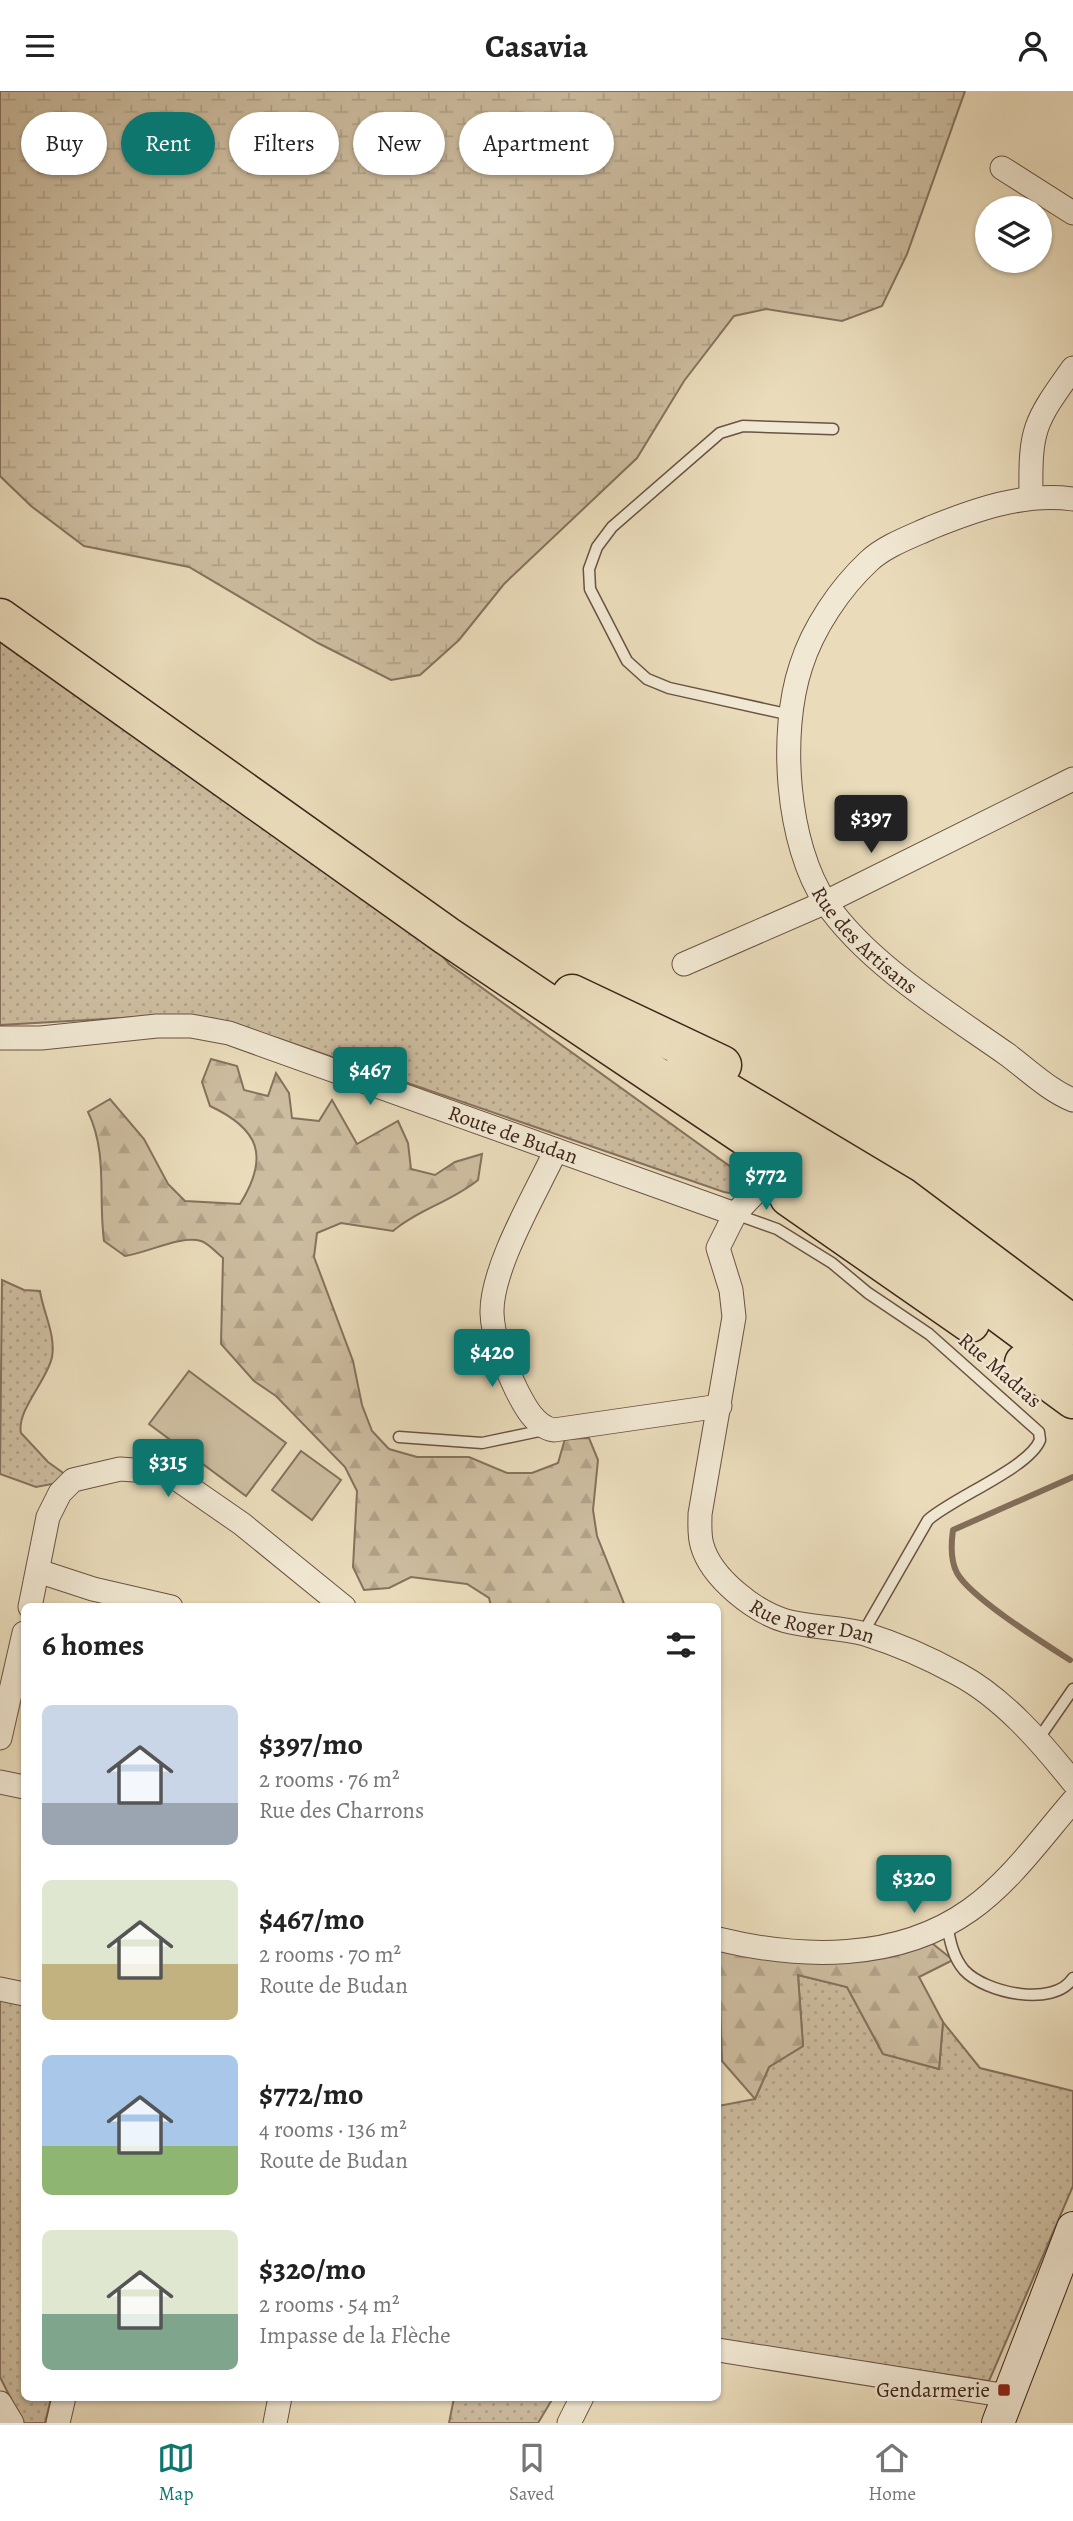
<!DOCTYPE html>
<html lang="en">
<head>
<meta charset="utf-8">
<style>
	:root { --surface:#fff; --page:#f6f6f6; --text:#222; --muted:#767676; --line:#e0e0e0; --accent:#0f766e }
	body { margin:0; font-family:Alegreya,serif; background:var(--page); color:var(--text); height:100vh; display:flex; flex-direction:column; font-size:26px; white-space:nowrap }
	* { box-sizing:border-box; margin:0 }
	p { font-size:23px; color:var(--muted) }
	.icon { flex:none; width:38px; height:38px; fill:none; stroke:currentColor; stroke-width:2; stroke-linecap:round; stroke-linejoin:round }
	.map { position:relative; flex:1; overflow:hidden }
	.panel { position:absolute; left:21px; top:1512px; width:700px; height:798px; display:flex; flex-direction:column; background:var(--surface); border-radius:10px; box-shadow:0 2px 5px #0004 }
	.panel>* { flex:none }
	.guide { position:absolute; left:21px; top:21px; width:700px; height:63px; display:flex; gap:14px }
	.tools { position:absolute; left:975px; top:105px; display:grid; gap:14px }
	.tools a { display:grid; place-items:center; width:77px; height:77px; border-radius:50%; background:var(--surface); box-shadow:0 2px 5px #0004; font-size:35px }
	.price { position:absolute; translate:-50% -60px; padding:0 16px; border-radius:7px; background:var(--accent); color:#fff; font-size:23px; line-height:46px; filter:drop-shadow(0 2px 4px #0008) }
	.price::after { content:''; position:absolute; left:50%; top:42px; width:21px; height:16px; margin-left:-10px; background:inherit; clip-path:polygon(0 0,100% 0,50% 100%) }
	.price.selected { background:#222; color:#fff }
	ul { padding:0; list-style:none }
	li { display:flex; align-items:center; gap:21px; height:175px; padding:0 21px }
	li span { display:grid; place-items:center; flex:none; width:196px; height:140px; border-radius:10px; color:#555 }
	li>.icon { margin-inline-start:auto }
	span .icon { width:84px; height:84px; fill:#fffc; stroke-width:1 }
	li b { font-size:30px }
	h2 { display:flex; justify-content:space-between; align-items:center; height:84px; padding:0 21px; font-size:30px }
	.pill { padding:0 24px; border-radius:32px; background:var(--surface); box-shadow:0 2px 5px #0004; font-size:24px; line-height:63px }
	.pill.selected { background:var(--accent); color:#fff }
	header { display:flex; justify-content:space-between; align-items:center; height:91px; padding:0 21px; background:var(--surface); font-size:32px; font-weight:600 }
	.dock { display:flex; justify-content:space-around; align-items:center; height:98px; border-top:2px solid var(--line); background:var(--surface); font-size:19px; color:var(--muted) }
	.dock a { display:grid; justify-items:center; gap:4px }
	.dock .selected { color:var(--accent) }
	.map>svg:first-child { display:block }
	.green { fill:url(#green-dots); stroke:#86715e; stroke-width:2 }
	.forest { fill:url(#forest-firs); stroke:#86715e; stroke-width:2 }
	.wetland { fill:url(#wetland-marsh); stroke:#86715e; stroke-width:2 }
	.pitch { fill:#cdbda0; stroke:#86715e; stroke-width:2 }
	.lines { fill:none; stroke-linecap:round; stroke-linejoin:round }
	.stream { stroke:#836e5b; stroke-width:6 }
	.lane-casing { stroke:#6a5343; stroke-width:13 }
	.street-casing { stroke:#6a5343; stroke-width:25 }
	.secondary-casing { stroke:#3f251b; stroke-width:34 }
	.highway-casing { stroke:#3f251b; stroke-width:41 }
	.lane { stroke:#f1e8d3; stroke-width:10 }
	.street { stroke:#f1e8d3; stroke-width:23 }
	.secondary { stroke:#f1e8d3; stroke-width:32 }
	.highway { stroke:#eadcbb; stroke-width:38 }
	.poi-dot { fill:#8f2418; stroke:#f1e8d3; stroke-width:2.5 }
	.labels { text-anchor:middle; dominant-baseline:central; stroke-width:5; stroke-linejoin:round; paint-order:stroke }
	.street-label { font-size:21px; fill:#3f251b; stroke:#f1e8d3 }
	.poi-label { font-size:21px; fill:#3f251b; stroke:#f1e8d3; text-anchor:end }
</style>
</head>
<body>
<header><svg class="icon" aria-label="menu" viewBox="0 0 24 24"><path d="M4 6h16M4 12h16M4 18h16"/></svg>Casavia<svg class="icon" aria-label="person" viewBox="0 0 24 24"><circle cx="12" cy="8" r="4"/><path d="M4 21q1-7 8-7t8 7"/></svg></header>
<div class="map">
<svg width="1073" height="2332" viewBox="0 0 1073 2332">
	<defs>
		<pattern id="green-dots" width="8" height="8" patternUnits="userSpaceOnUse" patternTransform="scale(1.75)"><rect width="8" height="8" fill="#cdbda0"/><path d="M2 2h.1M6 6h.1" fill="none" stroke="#b1a289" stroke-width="1.8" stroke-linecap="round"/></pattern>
		<pattern id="forest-firs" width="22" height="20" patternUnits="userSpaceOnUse" patternTransform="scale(1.75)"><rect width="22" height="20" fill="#cdbda0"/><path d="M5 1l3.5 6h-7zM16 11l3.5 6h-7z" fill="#b1a289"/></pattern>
		<pattern id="wetland-marsh" width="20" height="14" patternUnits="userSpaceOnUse" patternTransform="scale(1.75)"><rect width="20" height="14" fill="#cdbda0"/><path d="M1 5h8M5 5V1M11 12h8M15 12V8" fill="none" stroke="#b1a289"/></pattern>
	</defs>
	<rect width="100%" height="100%" fill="#eadcbb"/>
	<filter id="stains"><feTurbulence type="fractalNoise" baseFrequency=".00286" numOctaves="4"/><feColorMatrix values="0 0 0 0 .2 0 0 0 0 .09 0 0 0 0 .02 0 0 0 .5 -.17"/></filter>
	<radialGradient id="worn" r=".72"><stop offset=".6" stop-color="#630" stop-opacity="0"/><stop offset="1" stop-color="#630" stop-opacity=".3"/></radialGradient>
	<g class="green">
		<path d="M0,548L440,862L449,873L735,1079C741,1088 742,1093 735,1103L724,1101L277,947L139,926L0,934Z"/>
		<path d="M2,1189L24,1199L40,1200C43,1221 56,1244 52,1266C48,1288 16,1320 21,1342L48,1371L73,1389L36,1396L0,1383Z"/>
		<path d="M798,1884L847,1896L883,1963L939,1978L943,1931L980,1977L1073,2000V2095L989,2290L718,2249V2015L755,2008L769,1976L803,1955Z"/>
		<path d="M0,1907L24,1913V2306L51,2307L45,2332H23L0,2286Z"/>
		<path d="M454,2307V2306L553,2307L538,2332H449Z"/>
	</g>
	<g class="forest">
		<path d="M211,968L237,975L244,999L268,1005L276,982L289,1002L292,1027L319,1030L332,1009L357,1053L398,1030L408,1052L411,1078L435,1084L455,1071L482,1063L478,1089C451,1111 419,1118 393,1140L341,1132L317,1142L314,1166L353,1270L362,1314L372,1340L389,1358L417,1366H469L507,1382H532L558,1372L565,1348L589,1347L598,1369L593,1419L597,1445L625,1515H491L489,1507L467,1493L411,1486L389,1497L364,1499L353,1476L357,1400L345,1376L276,1305L254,1290L221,1253L223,1167C217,1162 208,1152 201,1150C181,1144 147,1162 125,1165L104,1150C98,1105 108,1062 88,1021L110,1008L144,1048L168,1093L185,1110L240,1113C270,1065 259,1038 210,1015L202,991Z"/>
		<path d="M928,1849L953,1869L919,1886L943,1931L939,1978L883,1963L847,1896L798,1884L803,1955L769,1976L755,2008L722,1970L718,1853Z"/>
	</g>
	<path class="wetland" d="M0,0H965L907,163L882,215L842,230L766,218L734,225L684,290L637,367L504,493L459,549L420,584L391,589L318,552L189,476L84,455L31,415L0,385Z"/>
	<g class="pitch">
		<path d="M189,1280L286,1352L246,1405L149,1333Z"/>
		<path d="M301,1360L341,1389L312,1429L272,1399Z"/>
	</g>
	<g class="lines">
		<path class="stream" d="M1070,1569C1045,1553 971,1507 957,1482C950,1469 951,1453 953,1439L1073,1386"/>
		<g class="lane-casing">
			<g id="lane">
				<path d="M791,624L669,597L647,588L627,570L590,498L589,478L597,456L612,436L720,342L743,335L833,338"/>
				<path d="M735,1123L777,1138L832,1172L868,1202L929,1243L1039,1341L1040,1349C1029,1377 954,1406 928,1429L863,1542"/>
				<path d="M399,1346L482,1352L544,1339"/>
				<path d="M1037,1650L1073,1598"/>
				<path d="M947,1834C950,1850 953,1866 964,1879C985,1902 1054,1917 1073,1887"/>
			</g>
		</g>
		<g class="street-casing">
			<g id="street">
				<path d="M1002,77L1073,122"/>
				<path d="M1031,407C1030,338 1033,333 1073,277"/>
				<path id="s1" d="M1073,408C1024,401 974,419 930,437C910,446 885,455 869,470C840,497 813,537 801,575C779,641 786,753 826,812C868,873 947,921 1008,964C1028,979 1050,1000 1073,1009"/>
				<path d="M684,873L826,811L1073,688"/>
				<path id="s2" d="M0,947H41L157,935H191L229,942L735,1123"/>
				<path d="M556,1059C536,1102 491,1177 492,1222C493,1249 505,1274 516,1298C524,1314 535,1336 554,1339L720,1315"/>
				<path id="s3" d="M766,1090L735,1123L718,1157L731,1199L734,1226L700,1423C700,1434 699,1444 702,1454C711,1487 755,1521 786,1530C812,1537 840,1536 865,1543C897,1553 929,1567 958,1583C1003,1607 1041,1651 1073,1691"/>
				<path d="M38,1480L93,1498L171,1516"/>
				<path d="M30,1516L48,1426L60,1402L73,1389L120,1378L163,1381L177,1388L242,1433L344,1516"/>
				<path d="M0,1647L24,1542"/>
				<path d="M0,1691L24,1696"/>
				<path d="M718,1848C800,1868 897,1871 970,1819C1010,1791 1041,1747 1073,1710"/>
				<path d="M0,1898L24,1903"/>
				<path d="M718,2259L1008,2305"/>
				<path d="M0,2312L12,2332"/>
				<path d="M58,2332L64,2306"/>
				<path d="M275,2332L280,2306"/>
				<path d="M569,2332L582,2306"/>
			</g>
		</g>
		<g class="secondary-casing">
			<path id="secondary" d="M998,2332L1073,2137"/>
		</g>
		<g class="highway-casing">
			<g id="highway">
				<path d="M0,527L447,845L906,1153L1073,1277"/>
				<path d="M572,903L722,974"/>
				<path d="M685,976L901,1105L1073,1234"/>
				<path d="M789,1106L970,1232"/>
				<path d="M1024,1272L1073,1308"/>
			</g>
		</g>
		<use href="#lane" class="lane"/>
		<use href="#street" class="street"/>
		<use href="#secondary" class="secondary"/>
		<use href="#highway" class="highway"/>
	</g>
	<rect class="poi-dot" x="997" y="2292" width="14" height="14" rx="3.5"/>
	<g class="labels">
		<g class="street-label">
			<text stroke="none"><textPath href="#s1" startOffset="642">Rue des Artisans</textPath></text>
			<text stroke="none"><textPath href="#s2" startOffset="532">Route de Budan</textPath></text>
			<text transform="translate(1000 1279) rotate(41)">Rue Madras</text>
			<text stroke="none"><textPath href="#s3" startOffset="528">Rue Roger Dan</textPath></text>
		</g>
		<g class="poi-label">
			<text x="990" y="2299">Gendarmerie</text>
		</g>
	</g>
	<rect width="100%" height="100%" filter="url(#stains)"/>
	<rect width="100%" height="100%" fill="url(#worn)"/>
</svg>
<div class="tools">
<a><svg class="icon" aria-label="layers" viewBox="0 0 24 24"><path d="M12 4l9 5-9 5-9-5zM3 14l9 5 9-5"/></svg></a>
</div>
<b class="price selected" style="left:871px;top:764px">$397</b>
<b class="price" style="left:370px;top:1016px">$467</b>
<b class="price" style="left:766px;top:1121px">$772</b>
<b class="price" style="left:492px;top:1298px">$420</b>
<b class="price" style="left:168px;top:1408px">$315</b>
<b class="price" style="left:914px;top:1824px">$320</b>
<div class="guide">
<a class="pill">Buy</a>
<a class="pill selected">Rent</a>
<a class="pill">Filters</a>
<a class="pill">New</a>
<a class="pill">Apartment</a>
</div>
<section class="panel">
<h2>6 homes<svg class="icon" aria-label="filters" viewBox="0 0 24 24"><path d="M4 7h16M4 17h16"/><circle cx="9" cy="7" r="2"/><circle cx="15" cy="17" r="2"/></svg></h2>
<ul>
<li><span style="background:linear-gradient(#c9d6e8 70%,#9aa5b1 0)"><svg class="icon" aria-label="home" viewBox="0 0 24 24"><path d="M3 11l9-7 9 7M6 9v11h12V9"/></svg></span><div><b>$397/mo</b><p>2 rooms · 76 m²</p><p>Rue des Charrons</p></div></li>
<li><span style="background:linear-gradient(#dfe7d0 60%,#c2b280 0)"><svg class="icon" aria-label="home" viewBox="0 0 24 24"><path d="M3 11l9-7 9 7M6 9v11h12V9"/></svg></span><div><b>$467/mo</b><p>2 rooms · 70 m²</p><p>Route de Budan</p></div></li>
<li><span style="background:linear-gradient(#a9c7e8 65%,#8fb573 0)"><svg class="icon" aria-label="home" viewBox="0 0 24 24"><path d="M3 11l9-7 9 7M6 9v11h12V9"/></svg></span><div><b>$772/mo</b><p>4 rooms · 136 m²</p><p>Route de Budan</p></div></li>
<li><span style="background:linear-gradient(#dfe7d0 60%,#7fa58c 0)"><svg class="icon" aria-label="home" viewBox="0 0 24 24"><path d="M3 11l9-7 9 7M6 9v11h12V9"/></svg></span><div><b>$320/mo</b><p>2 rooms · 54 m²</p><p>Impasse de la Flèche</p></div></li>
</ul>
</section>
</div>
<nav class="dock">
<a class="selected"><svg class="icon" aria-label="map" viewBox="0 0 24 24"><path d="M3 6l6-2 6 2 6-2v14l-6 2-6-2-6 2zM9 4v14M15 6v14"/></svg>Map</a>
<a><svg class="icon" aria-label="saved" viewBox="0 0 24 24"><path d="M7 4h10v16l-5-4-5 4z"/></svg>Saved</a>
<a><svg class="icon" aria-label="home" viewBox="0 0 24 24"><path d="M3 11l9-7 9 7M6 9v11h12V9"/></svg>Home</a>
</nav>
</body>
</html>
